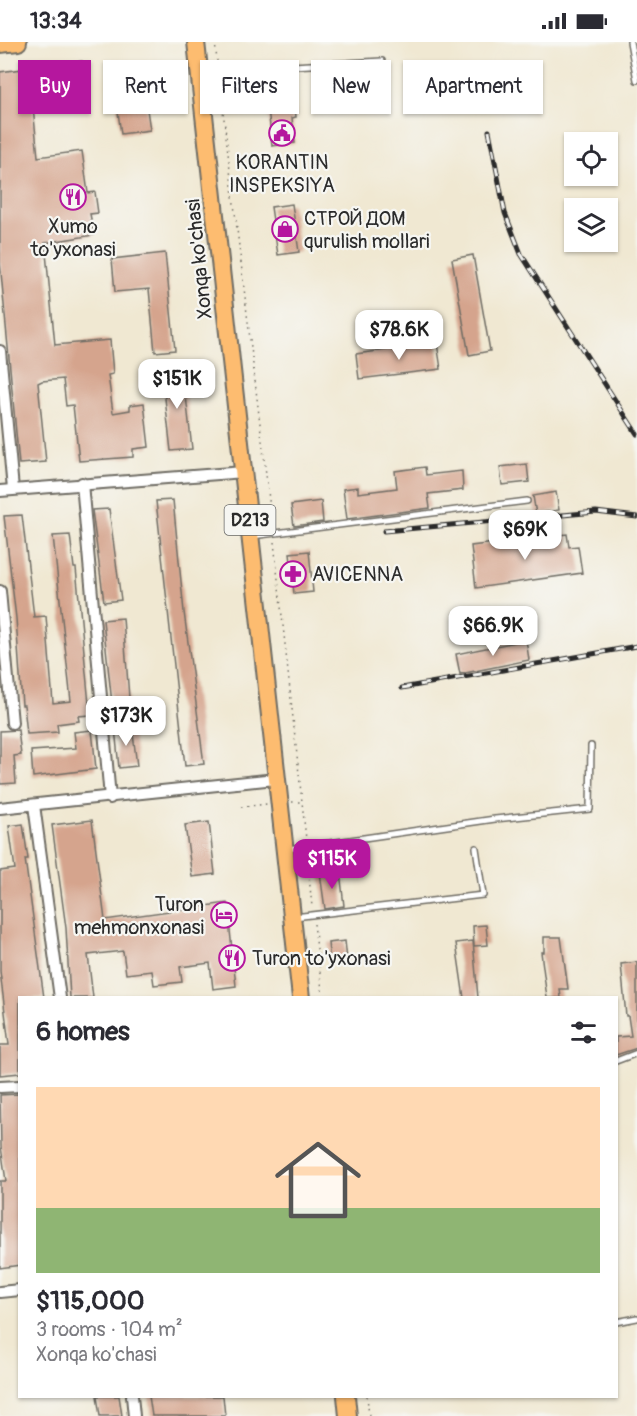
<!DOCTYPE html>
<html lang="en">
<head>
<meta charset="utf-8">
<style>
	:root { --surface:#fff; --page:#f2f2f3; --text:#2b2b33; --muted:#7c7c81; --line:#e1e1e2; --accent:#b5179e }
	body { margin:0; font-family:Pangolin,sans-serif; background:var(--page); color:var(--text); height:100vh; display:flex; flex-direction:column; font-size:22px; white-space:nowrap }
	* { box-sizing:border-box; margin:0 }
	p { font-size:20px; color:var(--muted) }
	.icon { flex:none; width:33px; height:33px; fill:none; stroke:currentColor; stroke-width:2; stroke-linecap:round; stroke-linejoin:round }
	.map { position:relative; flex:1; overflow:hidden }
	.side { position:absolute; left:18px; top:954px; width:600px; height:402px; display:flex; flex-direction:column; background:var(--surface); border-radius:0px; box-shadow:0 2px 4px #0004 }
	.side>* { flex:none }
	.top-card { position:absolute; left:18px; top:18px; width:602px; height:54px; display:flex; gap:12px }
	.controls { position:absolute; left:564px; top:90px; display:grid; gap:12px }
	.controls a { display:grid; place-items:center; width:54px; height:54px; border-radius:0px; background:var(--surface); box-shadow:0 2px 4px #0004; font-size:30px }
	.price { position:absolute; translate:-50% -51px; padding:0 14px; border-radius:12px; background:#fff; color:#222; font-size:20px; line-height:39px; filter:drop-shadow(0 2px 3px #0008) }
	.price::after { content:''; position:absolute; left:50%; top:36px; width:18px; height:14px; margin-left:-9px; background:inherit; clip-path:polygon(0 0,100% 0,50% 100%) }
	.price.selected { background:var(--accent); color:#fff }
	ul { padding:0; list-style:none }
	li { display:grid; align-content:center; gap:12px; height:318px; padding:0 18px }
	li+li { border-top:2px solid var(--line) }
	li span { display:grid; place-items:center; height:186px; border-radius:0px; color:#555 }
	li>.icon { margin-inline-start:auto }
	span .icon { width:108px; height:108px; fill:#fffc; stroke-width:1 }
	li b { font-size:26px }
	h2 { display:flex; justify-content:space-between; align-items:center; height:72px; padding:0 18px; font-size:26px }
	.pill { padding:0 21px; border-radius:0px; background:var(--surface); box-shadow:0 2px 4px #0004; font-size:21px; line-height:54px }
	.pill.selected { background:var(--accent); color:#fff }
	.status { display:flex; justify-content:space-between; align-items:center; height:42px; padding:0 30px; background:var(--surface); direction:ltr }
	.status svg { height:16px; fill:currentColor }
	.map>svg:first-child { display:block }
	.building { fill:#d5a48d }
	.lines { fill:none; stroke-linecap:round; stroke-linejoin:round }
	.lane-casing { stroke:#706d65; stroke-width:8 }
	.street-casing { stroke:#706d65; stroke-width:14 }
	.primary-casing { stroke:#706d65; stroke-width:20 }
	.path { stroke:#706d65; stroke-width:1.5; stroke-dasharray:1.5 4.5; stroke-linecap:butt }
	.lane { stroke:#fff; stroke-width:5 }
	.street { stroke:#fff; stroke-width:10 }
	.primary { stroke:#fdbc6f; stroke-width:16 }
	.rail-casing { stroke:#2b2b2b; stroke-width:5 }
	.rail { stroke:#f6f6f2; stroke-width:3; stroke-dasharray:9; stroke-linecap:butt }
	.labels { text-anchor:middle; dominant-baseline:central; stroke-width:4.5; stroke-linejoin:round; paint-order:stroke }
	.shield { fill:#f6f6f2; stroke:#686867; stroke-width:1.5 }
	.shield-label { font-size:18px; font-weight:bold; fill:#2b2b2b }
	.poi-label { font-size:20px; fill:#2b2b2b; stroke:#f6f6f2; text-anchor:start }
	.street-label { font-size:20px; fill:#2b2b2b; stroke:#f6f6f2 }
</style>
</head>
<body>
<div class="status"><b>13:34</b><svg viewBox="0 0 49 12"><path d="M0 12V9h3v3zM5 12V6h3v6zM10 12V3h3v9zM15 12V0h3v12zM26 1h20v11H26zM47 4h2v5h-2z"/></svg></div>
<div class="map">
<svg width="637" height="1374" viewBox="0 0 637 1374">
	<rect width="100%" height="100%" fill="#f6f6f2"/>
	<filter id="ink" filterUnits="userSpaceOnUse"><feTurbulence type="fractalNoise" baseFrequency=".0167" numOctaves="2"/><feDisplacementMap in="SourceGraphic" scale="12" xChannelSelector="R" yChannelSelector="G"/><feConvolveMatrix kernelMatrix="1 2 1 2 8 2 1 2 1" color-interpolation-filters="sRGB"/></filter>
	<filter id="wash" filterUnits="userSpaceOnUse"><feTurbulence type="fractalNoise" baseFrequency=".008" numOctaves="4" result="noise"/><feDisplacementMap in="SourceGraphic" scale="24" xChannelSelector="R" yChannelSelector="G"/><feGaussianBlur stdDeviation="1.35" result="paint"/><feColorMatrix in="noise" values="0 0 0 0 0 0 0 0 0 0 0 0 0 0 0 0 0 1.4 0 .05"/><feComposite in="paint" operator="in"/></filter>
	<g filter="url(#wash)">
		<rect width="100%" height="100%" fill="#f0e8d2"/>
		<g id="blocks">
			<g class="building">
				<path d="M82,19L84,40L31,45L38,115L82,109L88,151L95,150L98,171L90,172L94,193L45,201L55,303L110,298L113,332L108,333L113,371L130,368V363L144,361L149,405L133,407V415L79,419L73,363L66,364L63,337L42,339L38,341L46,420L19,422L0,220V30Z"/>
				<path d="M133,24L138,62L146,61L150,88L121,92L112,26Z"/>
				<path d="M290,53L292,67L295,66L296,75L292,76L295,101L272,104L267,56Z"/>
				<path d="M292,162L299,210L278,213L271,165Z"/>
				<path d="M165,211L175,308L155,310L149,247L115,250L112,217Z"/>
				<path d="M473,213L490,309L469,313L452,217Z"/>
				<path d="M423,272L425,285L404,287L403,274Z"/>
				<path d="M437,301L441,327L359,337L356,312Z"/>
				<path d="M183,327L192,407L171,409L162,330Z"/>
				<path d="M527,422L529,440L502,443L500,425Z"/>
				<path d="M425,425L426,433L462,429L463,448L428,452L430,466L347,477L343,447L358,445V451L397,446L395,429Z"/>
				<path d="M556,450L559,468L536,472L533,454Z"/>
				<path d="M173,458L184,570L204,722L185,724L156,459Z"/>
				<path d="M321,459L323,480L294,484L291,463Z"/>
				<path d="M109,467L121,558L104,560L92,468Z"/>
				<path d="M22,473L34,575L46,574L53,661L71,659L53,494L70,493L74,526H76L90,673L78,674L79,679L57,682L58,690L27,692L24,663H22L16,576L4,474Z"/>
				<path d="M567,492L569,505L578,504L582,531L476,546L471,504Z"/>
				<path d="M309,509L313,550L294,552L290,511Z"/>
				<path d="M123,576L130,669L113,671L103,578Z"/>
				<path d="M526,598L529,618L460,632L456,612Z"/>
				<path d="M132,684L137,724L119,726L115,686Z"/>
				<path d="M18,688L21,713L14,714L16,741L0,742V689Z"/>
				<path d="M92,688L96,727L33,735L31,709L76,706L74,690Z"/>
				<path d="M92,778L105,878L227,861L236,944L213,947L210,921L180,925L182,940L154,943L152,929L126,932L123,909L88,913L93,956H70L66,886L52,783Z"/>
				<path d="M209,780L215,832L192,835L185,783Z"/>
				<path d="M23,782L28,817H25L44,956H20V1031L0,1033V1003H9L0,929V829L15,827L9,784Z"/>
				<path d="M340,829L344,864L325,867L320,831Z"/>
				<path d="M486,883L488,903L474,904L473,884Z"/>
				<path d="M544,895H561L568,947H560L561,956H547L541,910H544Z"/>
				<path d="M345,899L347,918L330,919L328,901Z"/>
				<path d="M473,899L478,956H464L456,901Z"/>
				<path d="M637,920V1006L616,1013V995L631,994L628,974H626L621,922Z"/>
				<path d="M20,1052V1223L0,1226V1139H6L1,1105L0,1053Z"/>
				<path d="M97,1354H119L122,1374H100Z"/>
				<path d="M149,1354H223L225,1374H152Z"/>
			</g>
		</g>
	</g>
	<g filter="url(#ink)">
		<use href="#blocks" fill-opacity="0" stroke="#706d65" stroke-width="1.5"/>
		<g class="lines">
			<g class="lane-casing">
				<g id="lane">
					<path d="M630,0L637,38"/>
					<path d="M201,31L218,28L382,19"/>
					<path d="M252,494L527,459"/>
					<path d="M288,807L495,777L590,767L591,704"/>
					<path d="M294,875L483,853L476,806"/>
					<path d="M616,1019L637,1011"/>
					<path d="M616,1280L637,1276"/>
				</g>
			</g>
			<g class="street-casing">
				<g id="street">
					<path d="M0,309L13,447"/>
					<path d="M82,441L110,756"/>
					<path d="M0,449L244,430"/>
					<path d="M0,549L12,681"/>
					<path d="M34,763L60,956"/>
					<path d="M0,766L275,737"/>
					<path d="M0,1045L20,1044"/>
					<path d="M0,1250L20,1248"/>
					<path d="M132,1354L134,1374"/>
				</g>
			</g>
			<g class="primary-casing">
				<g id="primary">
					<path d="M196,0L301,956"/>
					<path d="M0,2L18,0"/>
					<path d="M346,1354L348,1374"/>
				</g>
			</g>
			<g class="path">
				<path d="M215,0L217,19"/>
				<path d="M219,35L272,483"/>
				<path d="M274,500L306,797"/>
				<path d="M292,760H302"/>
				<path d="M241,765L267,762"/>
				<path d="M307,813L312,865"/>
				<path d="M314,882L323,956"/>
				<path d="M367,1354L369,1374"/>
			</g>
			<use href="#lane" class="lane"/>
			<use href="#street" class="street"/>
			<use href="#primary" class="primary"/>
			<g class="rail-casing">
				<g id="rail">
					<path d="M489,89L505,171L521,212L637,392"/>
					<path d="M384,489L596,470L637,475"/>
					<path d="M402,646L637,604"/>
				</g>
			</g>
			<use href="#rail" class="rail"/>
		</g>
	</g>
	<defs>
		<g id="civic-ring" transform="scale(1.35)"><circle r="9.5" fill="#f6f6f2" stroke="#b5179e" stroke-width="1.5"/><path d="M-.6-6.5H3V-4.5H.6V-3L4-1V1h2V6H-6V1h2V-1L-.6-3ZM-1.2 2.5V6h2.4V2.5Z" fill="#b5179e"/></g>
		<g id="restaurant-ring" transform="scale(1.35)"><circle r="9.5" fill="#f6f6f2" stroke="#b5179e" stroke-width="1.5"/><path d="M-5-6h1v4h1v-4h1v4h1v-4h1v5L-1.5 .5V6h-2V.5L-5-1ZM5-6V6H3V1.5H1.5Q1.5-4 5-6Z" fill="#b5179e"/></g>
		<g id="shop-ring" transform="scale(1.35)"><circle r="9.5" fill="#f6f6f2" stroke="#b5179e" stroke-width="1.5"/><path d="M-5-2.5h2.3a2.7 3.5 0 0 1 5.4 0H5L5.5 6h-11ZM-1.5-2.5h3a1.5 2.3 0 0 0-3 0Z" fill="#b5179e"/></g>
		<g id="pharmacy-ring" transform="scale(1.35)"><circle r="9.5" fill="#f6f6f2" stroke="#b5179e" stroke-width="1.5"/><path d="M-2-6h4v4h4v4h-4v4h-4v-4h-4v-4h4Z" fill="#b5179e"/></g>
		<g id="hotel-ring" transform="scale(1.35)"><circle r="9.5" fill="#f6f6f2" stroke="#b5179e" stroke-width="1.5"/><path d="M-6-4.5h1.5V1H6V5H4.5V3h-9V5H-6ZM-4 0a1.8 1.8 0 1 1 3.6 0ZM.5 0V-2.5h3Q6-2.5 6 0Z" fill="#b5179e"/></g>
	</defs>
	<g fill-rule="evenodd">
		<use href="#civic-ring" x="282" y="91"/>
		<use href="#restaurant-ring" x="73" y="155"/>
		<use href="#shop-ring" x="285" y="187"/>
		<use href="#pharmacy-ring" x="293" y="532"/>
		<use href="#hotel-ring" x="224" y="873"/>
		<use href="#restaurant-ring" x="232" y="916"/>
	</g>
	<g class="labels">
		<rect class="shield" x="224.5" y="463" width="51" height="30" rx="4.5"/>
		<g class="shield-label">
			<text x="250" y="478">D213</text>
		</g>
		<g class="poi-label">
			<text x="282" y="120" text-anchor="middle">KORANTIN<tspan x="282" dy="23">INSPEKSIYA</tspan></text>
			<text x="304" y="176">СТРОЙ ДОМ<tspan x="304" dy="23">qurulish mollari</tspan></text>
			<text x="73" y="184" text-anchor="middle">Xumo<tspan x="73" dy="23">to'yxonasi</tspan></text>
			<text x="312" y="532">AVICENNA</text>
			<text x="204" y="862" text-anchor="end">Turon<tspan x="204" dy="23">mehmonxonasi</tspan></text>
			<text x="252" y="916">Turon to'yxonasi</text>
		</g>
		<g class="street-label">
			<text transform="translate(199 217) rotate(-96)">Xonqa ko'chasi</text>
		</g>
	</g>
</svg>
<div class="controls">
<a><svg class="icon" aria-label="locate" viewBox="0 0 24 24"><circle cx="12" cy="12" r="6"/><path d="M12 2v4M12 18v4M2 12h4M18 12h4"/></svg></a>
<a><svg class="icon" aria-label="layers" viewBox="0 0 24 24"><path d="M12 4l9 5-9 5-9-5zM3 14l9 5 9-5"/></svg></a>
</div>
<b class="price" style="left:399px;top:319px">$78.6K</b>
<b class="price" style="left:177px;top:368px">$151K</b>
<b class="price" style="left:525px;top:519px">$69K</b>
<b class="price" style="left:493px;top:615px">$66.9K</b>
<b class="price" style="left:126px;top:705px">$173K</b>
<b class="price selected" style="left:332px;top:848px">$115K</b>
<div class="top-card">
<a class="pill selected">Buy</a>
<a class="pill">Rent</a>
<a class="pill">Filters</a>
<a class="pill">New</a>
<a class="pill">Apartment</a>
</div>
<section class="side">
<h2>6 homes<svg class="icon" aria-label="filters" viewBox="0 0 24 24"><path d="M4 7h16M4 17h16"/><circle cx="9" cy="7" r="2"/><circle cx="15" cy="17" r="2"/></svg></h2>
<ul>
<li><span style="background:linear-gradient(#ffd9b3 65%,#8fb573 0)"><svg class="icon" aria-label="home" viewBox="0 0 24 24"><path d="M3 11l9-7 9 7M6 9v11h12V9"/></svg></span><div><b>$115,000</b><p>3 rooms · 104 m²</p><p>Xonqa ko'chasi</p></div></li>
</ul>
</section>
</div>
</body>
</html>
